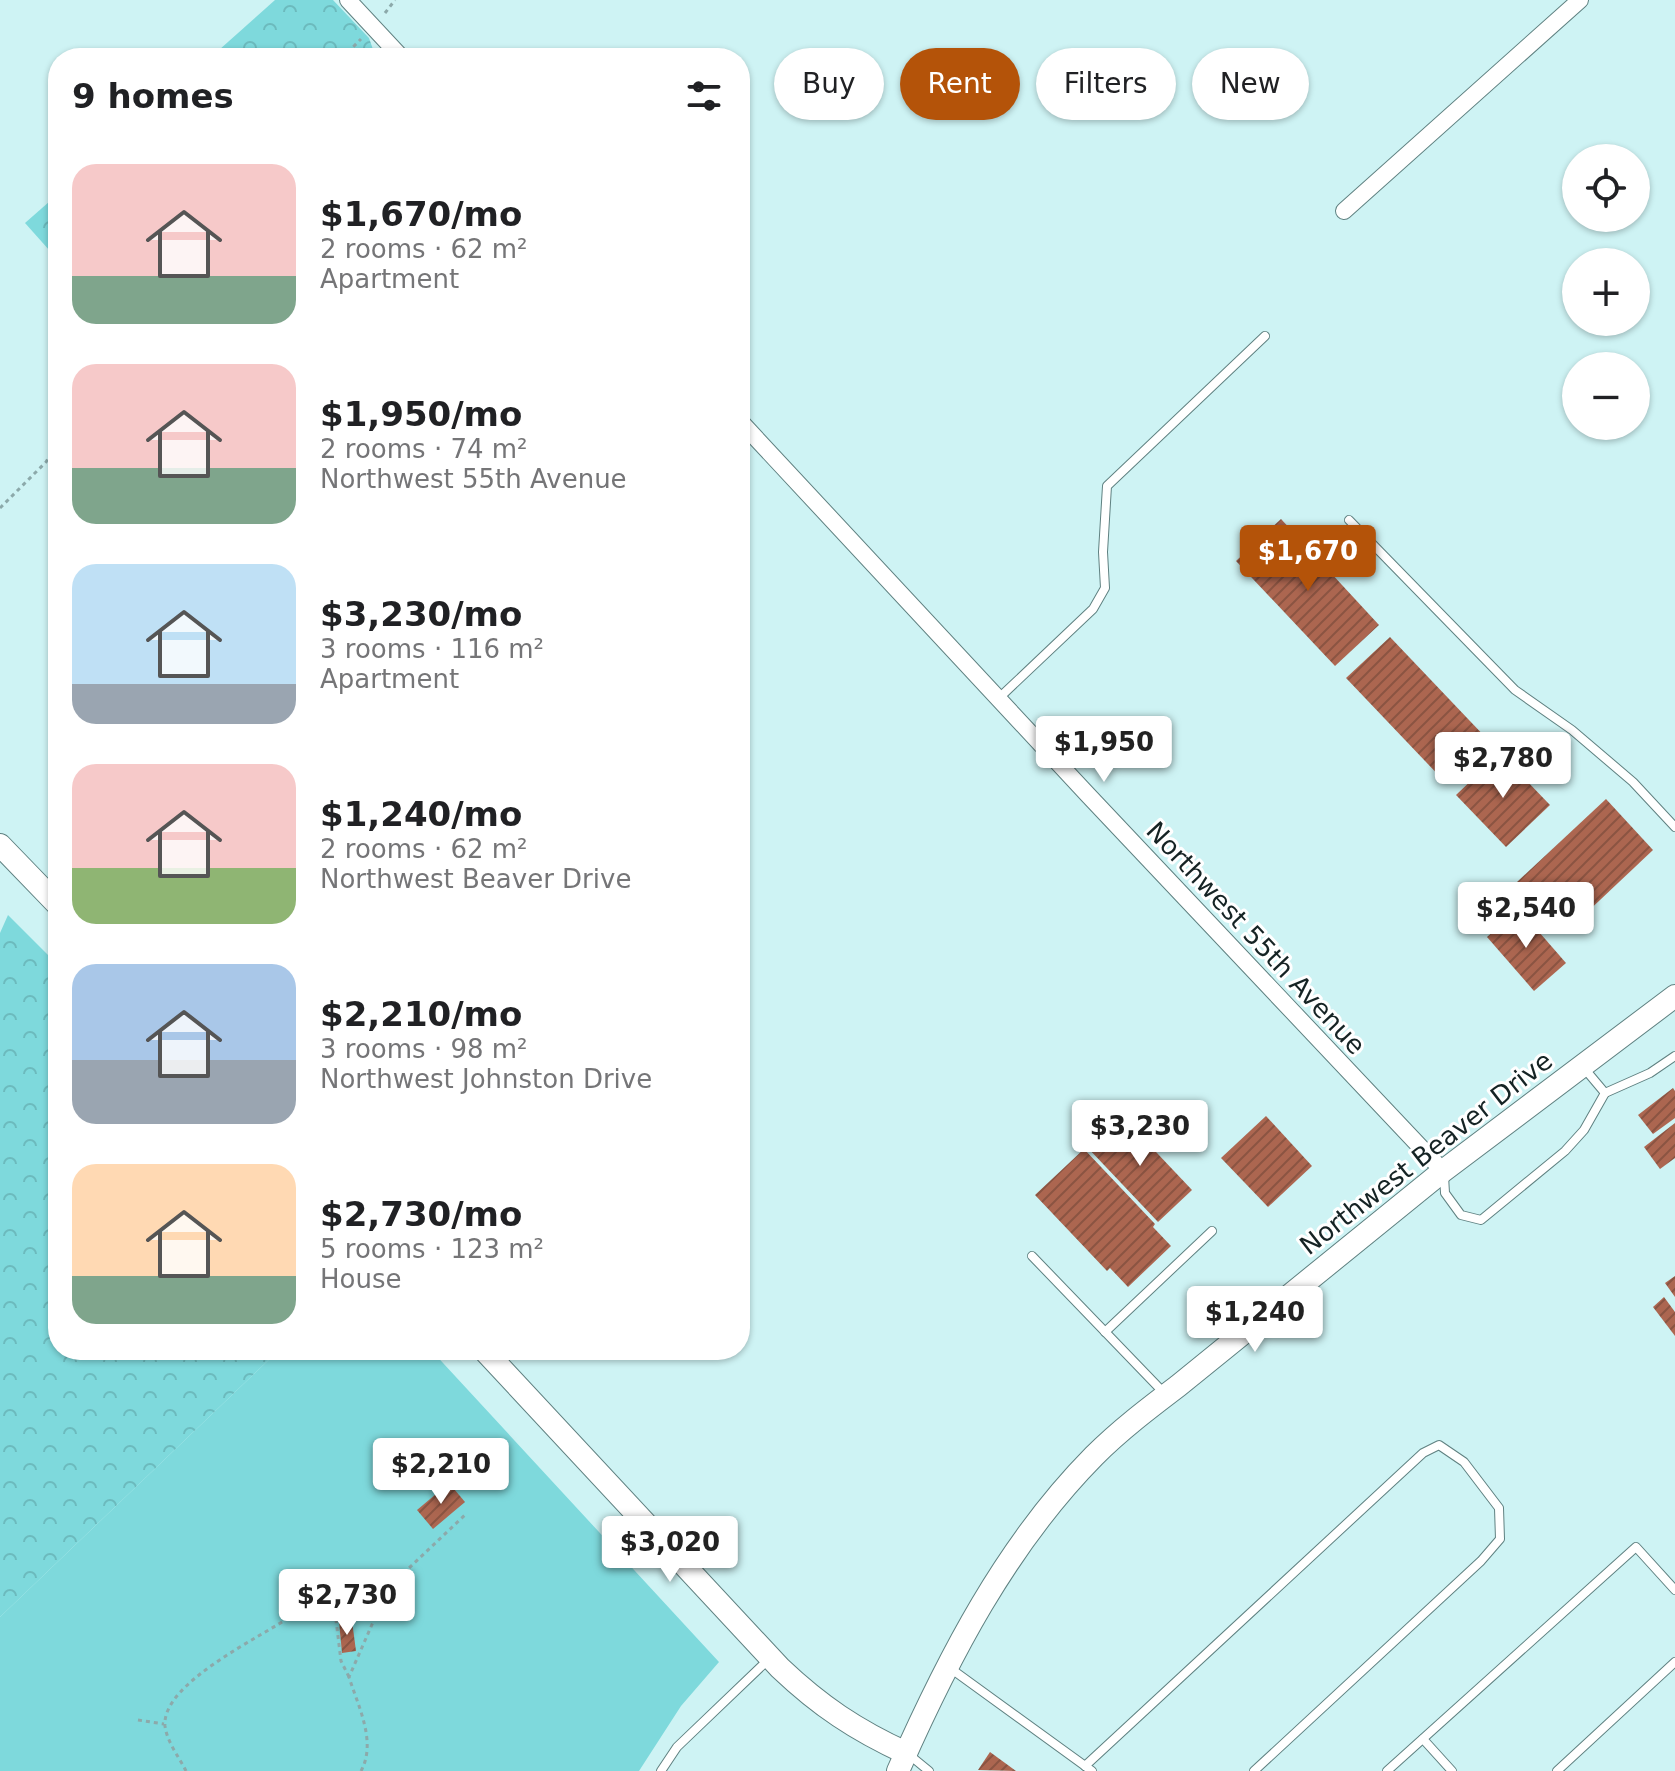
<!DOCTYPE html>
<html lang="en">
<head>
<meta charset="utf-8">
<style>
	:root { --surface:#fff; --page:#f2f2f2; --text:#202124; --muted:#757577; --accent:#b45309 }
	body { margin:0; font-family:"DejaVu Sans",sans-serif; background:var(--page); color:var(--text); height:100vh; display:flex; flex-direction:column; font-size:30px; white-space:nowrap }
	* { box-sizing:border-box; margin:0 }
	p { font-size:26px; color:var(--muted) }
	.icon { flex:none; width:44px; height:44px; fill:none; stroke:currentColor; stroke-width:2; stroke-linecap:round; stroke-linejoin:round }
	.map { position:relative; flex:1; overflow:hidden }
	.drawer { position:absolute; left:48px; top:48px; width:702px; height:1312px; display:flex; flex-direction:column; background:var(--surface); border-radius:32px; box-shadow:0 2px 6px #0004 }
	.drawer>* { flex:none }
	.banner { position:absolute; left:774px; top:48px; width:760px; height:72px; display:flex; gap:16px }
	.tools { position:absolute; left:1562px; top:144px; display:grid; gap:16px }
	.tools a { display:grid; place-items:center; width:88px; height:88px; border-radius:50%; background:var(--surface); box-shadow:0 2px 6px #0004; font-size:40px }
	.price { position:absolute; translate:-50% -68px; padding:0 18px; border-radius:8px; background:#fff; color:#222; font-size:26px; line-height:52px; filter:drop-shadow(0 2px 4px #0008) }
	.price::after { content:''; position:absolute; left:50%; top:48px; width:24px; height:18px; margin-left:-12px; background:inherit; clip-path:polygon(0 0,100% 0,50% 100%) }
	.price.on { background:var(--accent); color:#fff }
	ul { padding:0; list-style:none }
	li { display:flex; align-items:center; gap:24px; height:200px; padding:0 24px }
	li span { display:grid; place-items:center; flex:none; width:224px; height:160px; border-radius:24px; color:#555 }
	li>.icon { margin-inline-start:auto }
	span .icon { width:96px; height:96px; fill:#fffc; stroke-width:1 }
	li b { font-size:34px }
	h2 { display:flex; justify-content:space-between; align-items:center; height:96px; padding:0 24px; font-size:34px }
	.chip { padding:0 28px; border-radius:36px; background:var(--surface); box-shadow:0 2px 6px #0004; font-size:28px; line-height:72px }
	.chip.on { background:var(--accent); color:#fff }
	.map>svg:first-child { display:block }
	.green { fill:#7ed9dc }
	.park { fill:url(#park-crowns) }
	.building { fill:url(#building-hatch) }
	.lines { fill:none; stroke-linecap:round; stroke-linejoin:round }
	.lane-casing { stroke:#5f8181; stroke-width:10 }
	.street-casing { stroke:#5f8181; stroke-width:18 }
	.secondary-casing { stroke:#5f8181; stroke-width:24 }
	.path { stroke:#8ca9aa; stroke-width:3; stroke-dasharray:4 4; stroke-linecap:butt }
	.lane { stroke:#fff; stroke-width:8 }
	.street { stroke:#fff; stroke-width:16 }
	.secondary { stroke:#fff; stroke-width:22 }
	.labels { text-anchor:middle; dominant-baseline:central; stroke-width:6; stroke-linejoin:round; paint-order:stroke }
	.street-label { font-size:26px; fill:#152324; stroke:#fff }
</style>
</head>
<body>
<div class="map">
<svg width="1675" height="1771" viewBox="0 0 1675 1771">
	<defs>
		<pattern id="park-crowns" width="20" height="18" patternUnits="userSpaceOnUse" patternTransform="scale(2)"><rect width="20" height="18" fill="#7ed9dc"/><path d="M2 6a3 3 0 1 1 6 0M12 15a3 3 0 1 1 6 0" fill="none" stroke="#6cbabd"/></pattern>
		<pattern id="building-hatch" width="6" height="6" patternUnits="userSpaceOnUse" patternTransform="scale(2)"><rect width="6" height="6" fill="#ac6650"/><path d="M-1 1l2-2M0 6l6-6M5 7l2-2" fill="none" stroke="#8b5442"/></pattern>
	</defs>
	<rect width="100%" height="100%" fill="#cef3f4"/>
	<path class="green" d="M279,1350H431L719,1662L681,1706L639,1771H0V1617Z"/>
	<g class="park">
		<path d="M275,0H333L369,38L376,58H210Z"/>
		<path d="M58,194V260L25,223Z"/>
		<path d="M8,915L58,965V1350H279L0,1617V933Z"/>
	</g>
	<g class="building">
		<path d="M1281,519L1379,625L1335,666L1236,561Z"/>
		<path d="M1390,637L1489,741L1446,783L1346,678Z"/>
		<path d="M1500,753L1550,805L1506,847L1456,795Z"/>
		<path d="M1606,799L1653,850L1565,933L1517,882Z"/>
		<path d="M1519,909L1566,963L1534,991L1487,937Z"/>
		<path d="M1673,1088L1675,1091V1118L1653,1134L1638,1115Z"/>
		<path d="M1121,1115L1192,1190L1158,1222L1087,1147Z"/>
		<path d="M1266,1116L1312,1166L1268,1207L1221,1158Z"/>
		<path d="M1675,1123V1158L1660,1169L1644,1147Z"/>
		<path d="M1084,1149L1155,1224L1153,1227L1171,1246L1128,1287L1110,1268L1107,1271L1035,1195Z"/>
		<path d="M1675,1276V1297L1665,1283Z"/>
		<path d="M1664,1297L1675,1312V1336L1653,1307Z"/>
		<path d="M449,1483L465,1502L433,1529L417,1510Z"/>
		<path d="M352,1621L356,1651L342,1653L339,1622Z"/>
		<path d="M990,1752L1016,1771L978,1770Z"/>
	</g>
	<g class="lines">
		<g class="lane-casing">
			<g id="lane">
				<path d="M1349,520L1515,690L1572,730L1633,782L1675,827"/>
				<path d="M999,698L1093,609L1105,588L1103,552L1107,486L1265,336"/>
				<path d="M1584,1068L1605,1093L1650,1073L1675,1056"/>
				<path d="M1444,1176L1445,1193L1461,1215L1481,1220L1565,1151L1584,1130L1605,1093"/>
				<path d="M1032,1256L1166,1395"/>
				<path d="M1105,1332L1212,1231"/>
				<path d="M950,1668L1092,1771"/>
				<path d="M1423,1739L1452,1771"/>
				<path d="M907,1753L929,1771"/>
				<path d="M1085,1766L1423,1453L1439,1445L1464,1462L1499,1508L1500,1539L1481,1561L1254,1771"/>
				<path d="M661,1771L677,1747L770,1658"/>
				<path d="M1387,1771L1636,1547L1675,1590"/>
				<path d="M1557,1771L1675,1662"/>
			</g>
		</g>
		<g class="street-casing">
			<g id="street">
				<path d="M348,0L402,58"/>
				<path d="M1344,211L1580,0"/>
				<path d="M740,421L1088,795L1443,1171"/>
			</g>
		</g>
		<g class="secondary-casing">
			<g id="secondary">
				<path d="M0,845L58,905"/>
				<path d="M484,1350L780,1668C820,1706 856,1730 906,1753"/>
				<path d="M898,1771C948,1658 1006,1545 1094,1456C1120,1430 1149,1408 1178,1386L1443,1171L1675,996"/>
			</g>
		</g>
		<g class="path">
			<path d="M385,13L395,0"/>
			<path d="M342,58L361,39"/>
			<path d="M58,294L50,308L58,344"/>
			<path d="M0,508L46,462L58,442"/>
			<path d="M310,1600L336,1620L341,1661L349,1677"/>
			<path d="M138,1720L164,1724"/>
			<path d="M186,1771C179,1757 167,1742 165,1726C161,1683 263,1636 293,1615C310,1603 325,1588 341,1575"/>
			<path d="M361,1771C377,1742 358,1706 349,1677L388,1588L466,1514"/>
		</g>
		<use href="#lane" class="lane"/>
		<use href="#street" class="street"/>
		<use href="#secondary" class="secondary"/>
	</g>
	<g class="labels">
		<g class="street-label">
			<text transform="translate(1256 938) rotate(47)">Northwest 55th Avenue</text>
			<text transform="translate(1426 1153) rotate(-38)">Northwest Beaver Drive</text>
		</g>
	</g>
</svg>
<div class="tools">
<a><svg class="icon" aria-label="locate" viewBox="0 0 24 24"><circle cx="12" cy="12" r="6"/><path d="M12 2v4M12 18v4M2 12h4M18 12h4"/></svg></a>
<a>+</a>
<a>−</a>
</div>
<b class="price on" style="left:1308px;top:593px">$1,670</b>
<b class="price" style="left:1104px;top:784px">$1,950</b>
<b class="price" style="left:1503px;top:800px">$2,780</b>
<b class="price" style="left:1526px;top:950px">$2,540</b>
<b class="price" style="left:1140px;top:1168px">$3,230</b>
<b class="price" style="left:1255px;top:1354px">$1,240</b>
<b class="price" style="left:441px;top:1506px">$2,210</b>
<b class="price" style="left:670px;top:1584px">$3,020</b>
<b class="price" style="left:347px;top:1637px">$2,730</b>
<div class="banner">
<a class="chip">Buy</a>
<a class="chip on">Rent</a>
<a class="chip">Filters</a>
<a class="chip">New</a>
</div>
<section class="drawer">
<h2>9 homes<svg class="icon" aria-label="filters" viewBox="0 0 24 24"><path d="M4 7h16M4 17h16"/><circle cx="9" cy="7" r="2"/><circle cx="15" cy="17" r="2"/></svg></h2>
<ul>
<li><span style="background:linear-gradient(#f6c9c9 70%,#7fa58c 0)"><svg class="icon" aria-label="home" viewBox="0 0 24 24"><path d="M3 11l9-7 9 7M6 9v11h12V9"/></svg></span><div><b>$1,670/mo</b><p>2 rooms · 62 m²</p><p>Apartment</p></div></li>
<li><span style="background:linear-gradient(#f6c9c9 65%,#7fa58c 0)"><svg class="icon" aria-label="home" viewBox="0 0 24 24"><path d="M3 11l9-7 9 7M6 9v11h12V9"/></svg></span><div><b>$1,950/mo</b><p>2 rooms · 74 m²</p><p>Northwest 55th Avenue</p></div></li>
<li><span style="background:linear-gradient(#bfe0f5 75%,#9aa5b1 0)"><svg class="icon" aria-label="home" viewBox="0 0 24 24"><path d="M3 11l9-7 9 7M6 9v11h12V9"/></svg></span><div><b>$3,230/mo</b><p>3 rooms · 116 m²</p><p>Apartment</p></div></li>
<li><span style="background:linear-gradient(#f6c9c9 65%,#8fb573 0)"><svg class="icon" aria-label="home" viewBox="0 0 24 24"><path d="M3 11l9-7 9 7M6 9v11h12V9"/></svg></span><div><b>$1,240/mo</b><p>2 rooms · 62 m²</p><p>Northwest Beaver Drive</p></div></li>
<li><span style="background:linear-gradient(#a9c7e8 60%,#9aa5b1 0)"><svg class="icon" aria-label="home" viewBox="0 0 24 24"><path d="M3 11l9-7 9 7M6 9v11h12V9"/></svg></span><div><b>$2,210/mo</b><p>3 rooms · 98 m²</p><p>Northwest Johnston Drive</p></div></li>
<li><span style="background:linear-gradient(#ffd9b3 70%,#7fa58c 0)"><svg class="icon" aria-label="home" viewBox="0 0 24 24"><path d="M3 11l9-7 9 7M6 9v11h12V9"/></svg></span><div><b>$2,730/mo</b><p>5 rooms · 123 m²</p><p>House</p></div></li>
</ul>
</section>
</div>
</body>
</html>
